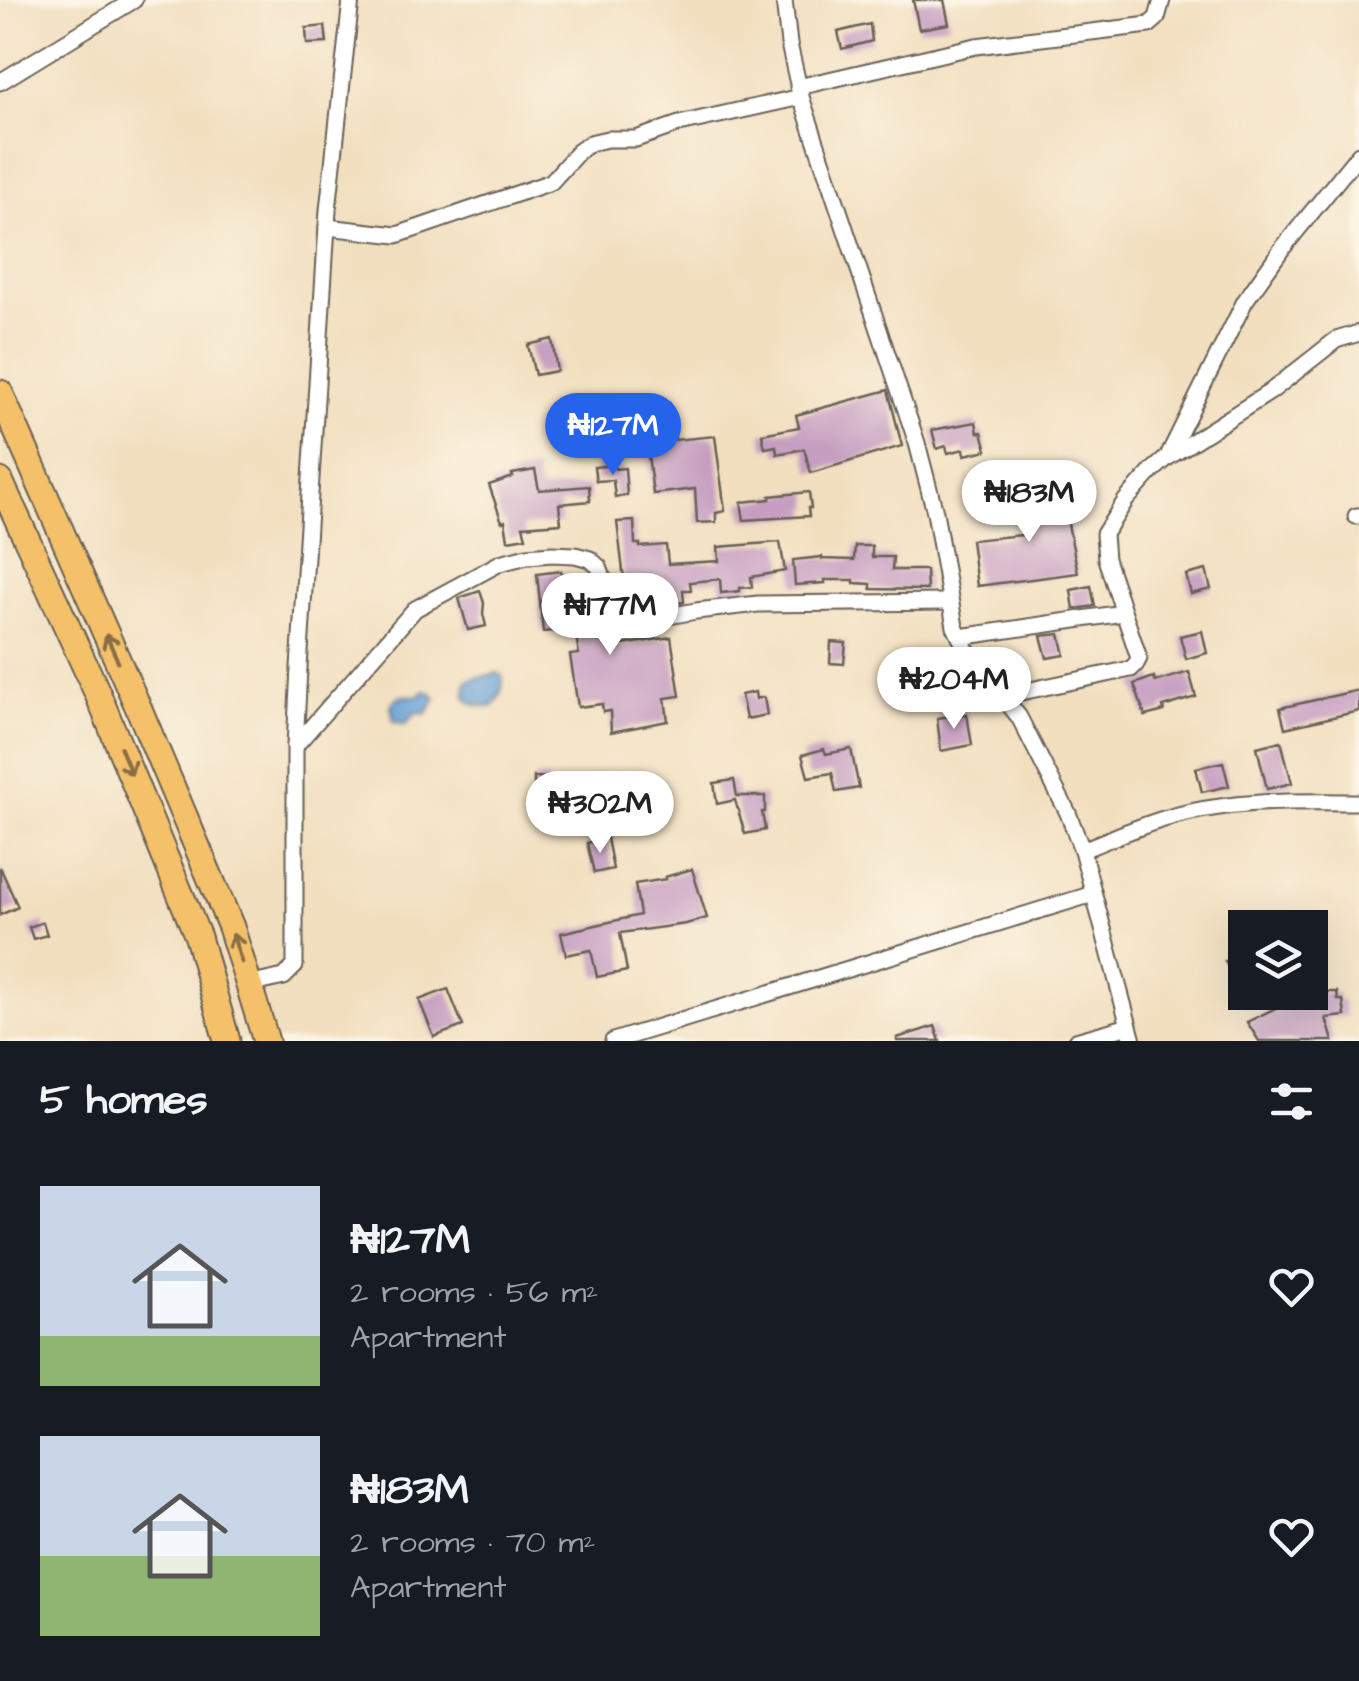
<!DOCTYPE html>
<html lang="en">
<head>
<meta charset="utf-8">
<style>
	:root { --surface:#171b24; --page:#242831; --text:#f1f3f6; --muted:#9ea1a6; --accent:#2563eb }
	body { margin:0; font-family:"Architects Daughter",sans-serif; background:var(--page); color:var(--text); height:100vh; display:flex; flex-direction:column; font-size:38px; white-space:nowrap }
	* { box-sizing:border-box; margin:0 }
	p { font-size:32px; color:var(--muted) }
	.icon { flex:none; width:55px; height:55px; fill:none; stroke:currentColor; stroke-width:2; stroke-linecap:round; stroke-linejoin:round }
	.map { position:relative; height:1041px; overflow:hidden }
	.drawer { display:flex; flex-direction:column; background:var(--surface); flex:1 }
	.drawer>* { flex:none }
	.fabs { position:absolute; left:1228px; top:910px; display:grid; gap:20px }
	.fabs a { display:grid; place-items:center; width:100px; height:100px; border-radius:0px; background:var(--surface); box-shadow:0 10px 40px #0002; font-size:50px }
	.price { position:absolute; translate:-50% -85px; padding:0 22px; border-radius:35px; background:#fff; color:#222; font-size:32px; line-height:65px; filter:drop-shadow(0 2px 5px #0008) }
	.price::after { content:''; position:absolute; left:50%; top:60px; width:30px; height:22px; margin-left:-15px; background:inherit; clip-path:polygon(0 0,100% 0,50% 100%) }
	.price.selected { background:var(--accent); color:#fff }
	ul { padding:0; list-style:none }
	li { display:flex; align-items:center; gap:30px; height:250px; padding:0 40px }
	li span { display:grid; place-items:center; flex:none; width:280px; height:200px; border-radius:0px; color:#555 }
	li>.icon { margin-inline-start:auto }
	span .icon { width:120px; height:120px; fill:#fffc; stroke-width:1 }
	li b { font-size:42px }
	h2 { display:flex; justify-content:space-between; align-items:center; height:120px; padding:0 40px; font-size:42px }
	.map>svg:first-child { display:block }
	.water { fill:#659fd4; stroke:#405e78; stroke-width:2.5 }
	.building { fill:#c69ec1 }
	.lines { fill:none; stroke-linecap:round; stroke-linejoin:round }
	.street-casing { stroke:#676055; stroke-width:19 }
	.primary-casing { stroke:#676055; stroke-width:29 }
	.street { stroke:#fff; stroke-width:15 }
	.primary { stroke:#f4c16a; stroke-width:25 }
	.oneway { stroke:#886e43 }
</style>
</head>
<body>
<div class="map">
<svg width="1359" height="1041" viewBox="0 0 1359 1041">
	<rect width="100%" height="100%" fill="#fcf5e5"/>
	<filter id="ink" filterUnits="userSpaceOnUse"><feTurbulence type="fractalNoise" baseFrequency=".01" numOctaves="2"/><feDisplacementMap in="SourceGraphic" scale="20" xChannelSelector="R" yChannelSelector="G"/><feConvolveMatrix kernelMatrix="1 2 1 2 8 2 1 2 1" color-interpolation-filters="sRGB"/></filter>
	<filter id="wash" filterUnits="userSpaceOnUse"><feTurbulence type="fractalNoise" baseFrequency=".0048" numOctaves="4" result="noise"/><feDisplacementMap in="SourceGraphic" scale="40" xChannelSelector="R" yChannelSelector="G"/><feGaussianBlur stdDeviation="2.25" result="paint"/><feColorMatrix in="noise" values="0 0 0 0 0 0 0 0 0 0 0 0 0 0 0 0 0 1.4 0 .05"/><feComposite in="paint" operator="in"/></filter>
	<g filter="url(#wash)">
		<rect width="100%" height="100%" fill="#f2dfc0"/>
		<g class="water">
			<path d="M498,673L502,676C504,686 500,699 492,707C473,707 461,702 467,681C477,676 487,677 498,673Z"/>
			<path d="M424,691L432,693L436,699L426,714L416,712L406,724L394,721L391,706C398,693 406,696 419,696Z"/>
		</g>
		<g id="blocks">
			<g class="building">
				<path d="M913,0H944L949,24L919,29Z"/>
				<path d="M870,24L872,41L842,49L838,32Z"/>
				<path d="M325,26L327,43L307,44L306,28Z"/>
				<path d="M552,339L557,371L535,375L528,345Z"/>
				<path d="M888,390L902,446L811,473L804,449L777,454L776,446L765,448L762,434L799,427L796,415Z"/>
				<path d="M669,403L675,440L715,436L725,511L716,513V522L697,523L695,489L653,494L642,408Z"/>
				<path d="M976,422L978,433L982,432L987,450L965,455L964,449L948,453L946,446L937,449L932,430Z"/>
				<path d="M614,465L615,469L625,468L627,495L615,497L613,480L596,481L594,467Z"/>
				<path d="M535,470L539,490L589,486L590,501L559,504L561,523L523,526L526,537L508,540L505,521L502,522L489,485L513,477L512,474Z"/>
				<path d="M1061,490L1078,573L977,586L971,540L1023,535L1017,497Z"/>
				<path d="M809,492L811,508H808L809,516L744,520L741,502L770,499V496Z"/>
				<path d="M634,521L635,544H640V547L666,545L668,564L719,561L718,547L780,542L785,571L751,577L752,587L740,588V591L721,593L720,579L690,582L691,590H683L684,602L629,611L622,596H626L617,522Z"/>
				<path d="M855,546H872V557H893L892,570H926L927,590L871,589V584L854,583V580H824L825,583L795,585L793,560L822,557V559L854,560Z"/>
				<path d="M1206,570L1211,589L1191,594L1186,575Z"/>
				<path d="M561,571L563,589L594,585L604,612L614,628L616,646L671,637L680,696L665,698L668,721L611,732L610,711L603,712L602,704L578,707L570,655L579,654L575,629L543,632L537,574Z"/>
				<path d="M1091,586L1095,606L1074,609L1071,590Z"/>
				<path d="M480,591L484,603L483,614L486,626L468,630L459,598Z"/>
				<path d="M1202,631L1207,653L1186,659L1180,636Z"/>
				<path d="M1060,634L1065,655L1047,658L1041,636Z"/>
				<path d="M831,642L846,643L844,664L830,663Z"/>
				<path d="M1189,672L1196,697L1163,707L1164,711L1145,716L1134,684L1154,677L1155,682Z"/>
				<path d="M1359,690V711L1285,728L1280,708Z"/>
				<path d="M755,692L756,699L764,697L767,715L746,719L741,695Z"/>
				<path d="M967,714L972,745L941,751L937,718Z"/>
				<path d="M1281,741L1292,783L1267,789L1257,747Z"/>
				<path d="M824,749L826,754L851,749L859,788L836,792L832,773L808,777L802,755Z"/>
				<path d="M1223,762L1229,786L1202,792L1196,768Z"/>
				<path d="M534,777L549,778L548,791H534Z"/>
				<path d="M734,780L737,796H765V812H762L765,830L745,834L735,800L717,804L714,783Z"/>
				<path d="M607,838L613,869L594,873L587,843Z"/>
				<path d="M0,867L18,907L0,915Z"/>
				<path d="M692,869L707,918L686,924L620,933L627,971L597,977L591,950L566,955L561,933L640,915L635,884L666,879L665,877Z"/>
				<path d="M43,922L47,935L33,939L29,927Z"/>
				<path d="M1245,952V1002L1225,961Z"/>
				<path d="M448,989L463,1026L434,1037L419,1000Z"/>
				<path d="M1284,992H1337L1338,1000H1343L1345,1016L1326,1018L1333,1041H1259L1247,1022L1286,1003Z"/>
				<path d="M935,1026L940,1041H897V1038Z"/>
			</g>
		</g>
	</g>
	<g filter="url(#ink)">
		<use href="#blocks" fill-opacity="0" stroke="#676055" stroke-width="2.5"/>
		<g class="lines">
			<g class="street-casing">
				<g id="street">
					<path d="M784,0L789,44L801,97L917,443L935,512L955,627L967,651L1019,717L1068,813L1082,850L1133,1041"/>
					<path d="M0,82L134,0"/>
					<path d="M798,87L976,46L1149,25L1157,18L1162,0"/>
					<path d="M327,227L397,235L551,182L578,152L590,143L607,139H636L679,124L801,97"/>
					<path d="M1167,458L1245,301L1281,250L1359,154"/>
					<path d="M1356,516H1359"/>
					<path d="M960,637L1123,613"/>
					<path d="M1002,696L1131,669L1136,664L1139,658L1106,559L1104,534L1126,500L1152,471L1167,458L1270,392L1336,340L1359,333"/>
					<path d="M295,746L415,609L500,563L527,556L552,554L575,555L590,559L599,567L614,608L622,621L630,623L696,611L758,604L950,602"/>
					<path d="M1082,850C1111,839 1140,825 1171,817C1230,800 1297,801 1359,802"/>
					<path d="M248,985L284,977L295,966V746L299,668L328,210L351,0"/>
					<path d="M613,1041L1093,894"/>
					<path d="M1076,1041L1129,1026"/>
				</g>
			</g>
			<g class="primary-casing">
				<g id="primary">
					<path d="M0,393L139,709L231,927L266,1041"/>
					<path d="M0,481L97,692L198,937L227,1041"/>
				</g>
			</g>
			<use href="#street" class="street"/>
			<use href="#primary" class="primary"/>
		</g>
		<defs><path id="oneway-shaft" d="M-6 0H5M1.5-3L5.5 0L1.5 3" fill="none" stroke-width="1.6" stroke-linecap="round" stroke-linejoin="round" transform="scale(2.5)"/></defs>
		<g class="oneway">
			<use href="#oneway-shaft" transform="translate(112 648) rotate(-114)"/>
			<use href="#oneway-shaft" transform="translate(126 761) rotate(68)"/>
			<use href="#oneway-shaft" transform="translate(237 948) rotate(-107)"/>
		</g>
	</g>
</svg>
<div class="fabs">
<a><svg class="icon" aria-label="layers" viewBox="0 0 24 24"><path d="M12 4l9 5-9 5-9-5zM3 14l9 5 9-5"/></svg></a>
</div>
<b class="price selected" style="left:613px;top:478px">₦127M</b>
<b class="price" style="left:1029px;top:545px">₦183M</b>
<b class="price" style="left:610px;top:658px">₦177M</b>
<b class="price" style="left:954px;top:732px">₦204M</b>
<b class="price" style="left:600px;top:856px">₦302M</b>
</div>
<section class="drawer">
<h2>5 homes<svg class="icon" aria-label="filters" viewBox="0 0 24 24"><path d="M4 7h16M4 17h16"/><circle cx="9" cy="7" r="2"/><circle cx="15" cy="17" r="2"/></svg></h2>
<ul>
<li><span style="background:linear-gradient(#c9d6e8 75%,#8fb573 0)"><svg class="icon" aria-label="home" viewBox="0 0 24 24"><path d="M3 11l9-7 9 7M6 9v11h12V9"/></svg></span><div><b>₦127M</b><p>2 rooms · 56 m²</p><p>Apartment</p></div><svg class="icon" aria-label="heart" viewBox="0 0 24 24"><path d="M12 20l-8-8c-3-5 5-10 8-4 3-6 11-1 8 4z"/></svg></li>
<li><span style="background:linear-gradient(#c9d6e8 60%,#8fb573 0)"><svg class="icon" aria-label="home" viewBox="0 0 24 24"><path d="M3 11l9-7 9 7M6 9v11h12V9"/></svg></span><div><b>₦183M</b><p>2 rooms · 70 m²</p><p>Apartment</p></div><svg class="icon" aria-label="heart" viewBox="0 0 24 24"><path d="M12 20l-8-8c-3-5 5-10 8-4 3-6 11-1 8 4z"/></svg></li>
</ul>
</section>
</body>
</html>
